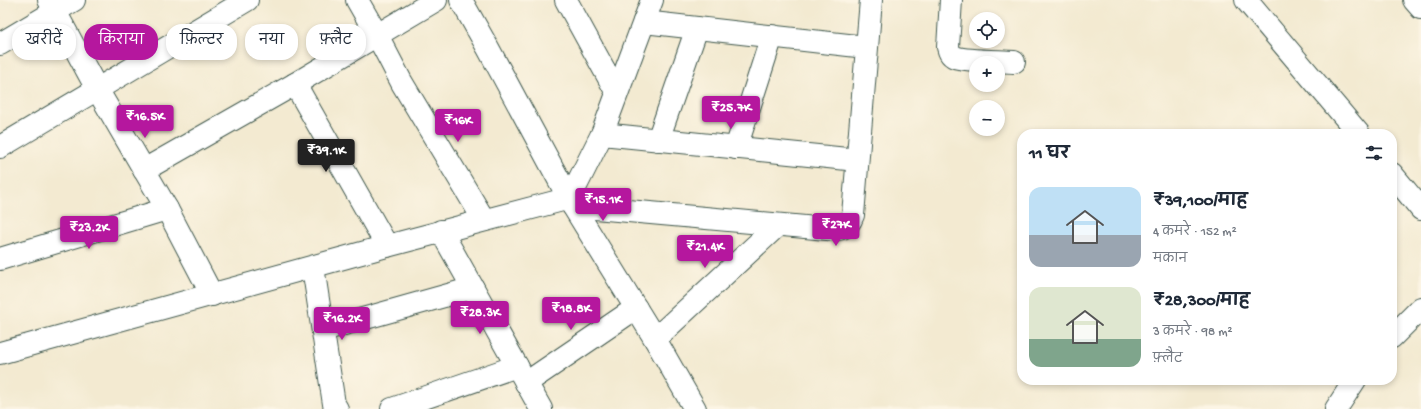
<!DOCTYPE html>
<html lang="hi">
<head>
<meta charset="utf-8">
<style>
	:root { --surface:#fff; --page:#f2f2f3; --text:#1f2937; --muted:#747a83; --accent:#b5179e }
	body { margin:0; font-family:"Gochi Hand","Playpen Sans Deva",sans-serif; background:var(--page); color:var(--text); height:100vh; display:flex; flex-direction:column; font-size:15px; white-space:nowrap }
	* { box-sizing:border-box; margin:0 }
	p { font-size:13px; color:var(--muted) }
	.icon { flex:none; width:22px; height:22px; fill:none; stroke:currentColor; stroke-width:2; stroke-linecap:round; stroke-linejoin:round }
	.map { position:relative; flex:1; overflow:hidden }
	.side { position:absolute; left:1017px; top:129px; width:380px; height:256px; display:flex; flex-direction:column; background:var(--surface); border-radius:16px; box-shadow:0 2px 6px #0003 }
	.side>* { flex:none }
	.top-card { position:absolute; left:12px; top:24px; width:380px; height:36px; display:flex; gap:8px }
	.fabs { position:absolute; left:969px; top:12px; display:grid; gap:8px }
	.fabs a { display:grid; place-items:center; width:36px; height:36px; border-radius:50%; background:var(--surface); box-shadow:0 2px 6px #0003; font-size:20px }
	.price { position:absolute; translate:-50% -34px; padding:0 9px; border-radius:4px; background:var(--accent); color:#fff; font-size:13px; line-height:26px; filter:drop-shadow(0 1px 2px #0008) }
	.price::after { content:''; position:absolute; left:50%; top:24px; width:12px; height:9px; margin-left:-6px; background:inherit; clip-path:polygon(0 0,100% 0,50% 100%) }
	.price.on { background:#222; color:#fff }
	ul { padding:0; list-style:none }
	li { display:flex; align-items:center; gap:12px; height:100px; padding:0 12px }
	li span { display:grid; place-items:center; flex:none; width:112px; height:80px; border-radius:12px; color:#555 }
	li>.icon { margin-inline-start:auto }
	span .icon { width:48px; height:48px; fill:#fffc; stroke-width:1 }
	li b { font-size:17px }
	h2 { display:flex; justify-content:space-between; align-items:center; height:48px; padding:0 12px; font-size:17px }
	.pill { padding:0 14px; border-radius:16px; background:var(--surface); box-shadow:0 2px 6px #0003; font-size:14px; line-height:36px }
	.pill.on { background:var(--accent); color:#fff }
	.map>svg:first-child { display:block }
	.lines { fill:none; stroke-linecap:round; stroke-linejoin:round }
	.minor-casing { stroke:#3f574c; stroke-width:24 }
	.minor { stroke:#fff; stroke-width:22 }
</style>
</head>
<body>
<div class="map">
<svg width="1421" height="409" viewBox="0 0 1421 409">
	<rect width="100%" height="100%" fill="#fcf5e5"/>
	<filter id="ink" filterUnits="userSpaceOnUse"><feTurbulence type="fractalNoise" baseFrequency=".025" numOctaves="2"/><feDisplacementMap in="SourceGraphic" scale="8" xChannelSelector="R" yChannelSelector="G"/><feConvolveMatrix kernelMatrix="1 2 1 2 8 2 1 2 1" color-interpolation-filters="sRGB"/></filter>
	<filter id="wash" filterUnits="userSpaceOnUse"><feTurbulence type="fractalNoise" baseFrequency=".012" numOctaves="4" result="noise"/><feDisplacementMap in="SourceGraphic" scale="16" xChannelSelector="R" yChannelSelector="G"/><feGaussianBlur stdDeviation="0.9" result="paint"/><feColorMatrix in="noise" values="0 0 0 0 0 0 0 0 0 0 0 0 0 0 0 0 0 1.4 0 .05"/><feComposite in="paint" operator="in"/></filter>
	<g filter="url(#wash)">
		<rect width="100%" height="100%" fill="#f3ead1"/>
	</g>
	<g filter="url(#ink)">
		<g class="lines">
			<g class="minor-casing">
				<g id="minor">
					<path d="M49,0L97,89L167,209L212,295"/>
					<path d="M357,0L377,35L402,83L484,220"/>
					<path d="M461,0L488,48L573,206L655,339L695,409"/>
					<path d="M566,0L617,93"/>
					<path d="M951,0L948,47C949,51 950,55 955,57C964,61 1001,61 1014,62"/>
					<path d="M1246,0L1359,134"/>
					<path d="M1414,0L1421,8"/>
					<path d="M644,22L866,47"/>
					<path d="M0,44L74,0"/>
					<path d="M295,84L387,246"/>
					<path d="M602,134L857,160"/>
					<path d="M658,140L697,28"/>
					<path d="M0,147L247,0"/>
					<path d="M736,148L772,36"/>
					<path d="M144,170L295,84L436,0"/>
					<path d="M1392,174L1421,209"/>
					<path d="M573,206L827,229C841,230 848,229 853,215L871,0"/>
					<path d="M441,231L541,409"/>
					<path d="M0,259L167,209"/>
					<path d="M313,267L334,404L337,409"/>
					<path d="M323,330L473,288"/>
					<path d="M1392,337L1421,308"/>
					<path d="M655,339L778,225"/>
					<path d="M0,353L387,246L570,198L602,134L652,0"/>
					<path d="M526,383L636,308"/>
					<path d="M392,409L517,366"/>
					<path d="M1336,409L1355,380"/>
				</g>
			</g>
			<use href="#minor" class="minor"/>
		</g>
	</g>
</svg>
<div class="fabs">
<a><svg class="icon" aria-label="locate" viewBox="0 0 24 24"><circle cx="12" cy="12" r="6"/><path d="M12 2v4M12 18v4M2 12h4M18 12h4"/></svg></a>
<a>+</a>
<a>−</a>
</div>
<b class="price" style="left:731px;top:130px">₹25.7K</b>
<b class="price" style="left:145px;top:139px">₹16.5K</b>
<b class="price" style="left:458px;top:143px">₹16K</b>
<b class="price on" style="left:326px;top:173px">₹39.1K</b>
<b class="price" style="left:603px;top:222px">₹15.1K</b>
<b class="price" style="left:836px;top:247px">₹27K</b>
<b class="price" style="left:89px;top:250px">₹23.2K</b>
<b class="price" style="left:705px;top:269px">₹21.4K</b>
<b class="price" style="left:571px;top:331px">₹18.8K</b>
<b class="price" style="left:480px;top:335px">₹28.3K</b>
<b class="price" style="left:342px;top:341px">₹16.2K</b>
<div class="top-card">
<a class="pill">खरीदें</a>
<a class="pill on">किराया</a>
<a class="pill">फ़िल्टर</a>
<a class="pill">नया</a>
<a class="pill">फ़्लैट</a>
</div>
<section class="side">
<h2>11 घर<svg class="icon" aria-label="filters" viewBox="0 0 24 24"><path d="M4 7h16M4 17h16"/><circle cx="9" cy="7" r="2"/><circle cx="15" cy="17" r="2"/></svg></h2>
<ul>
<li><span style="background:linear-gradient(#bfe0f5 60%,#9aa5b1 0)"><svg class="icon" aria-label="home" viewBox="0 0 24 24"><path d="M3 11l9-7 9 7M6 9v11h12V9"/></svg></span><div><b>₹39,100/माह</b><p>4 कमरे · 152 m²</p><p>मकान</p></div></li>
<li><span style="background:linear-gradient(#dfe7d0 65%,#7fa58c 0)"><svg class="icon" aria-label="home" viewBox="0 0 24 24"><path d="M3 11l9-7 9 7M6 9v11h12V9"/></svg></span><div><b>₹28,300/माह</b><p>3 कमरे · 98 m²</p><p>फ़्लैट</p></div></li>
</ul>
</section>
</div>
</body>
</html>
